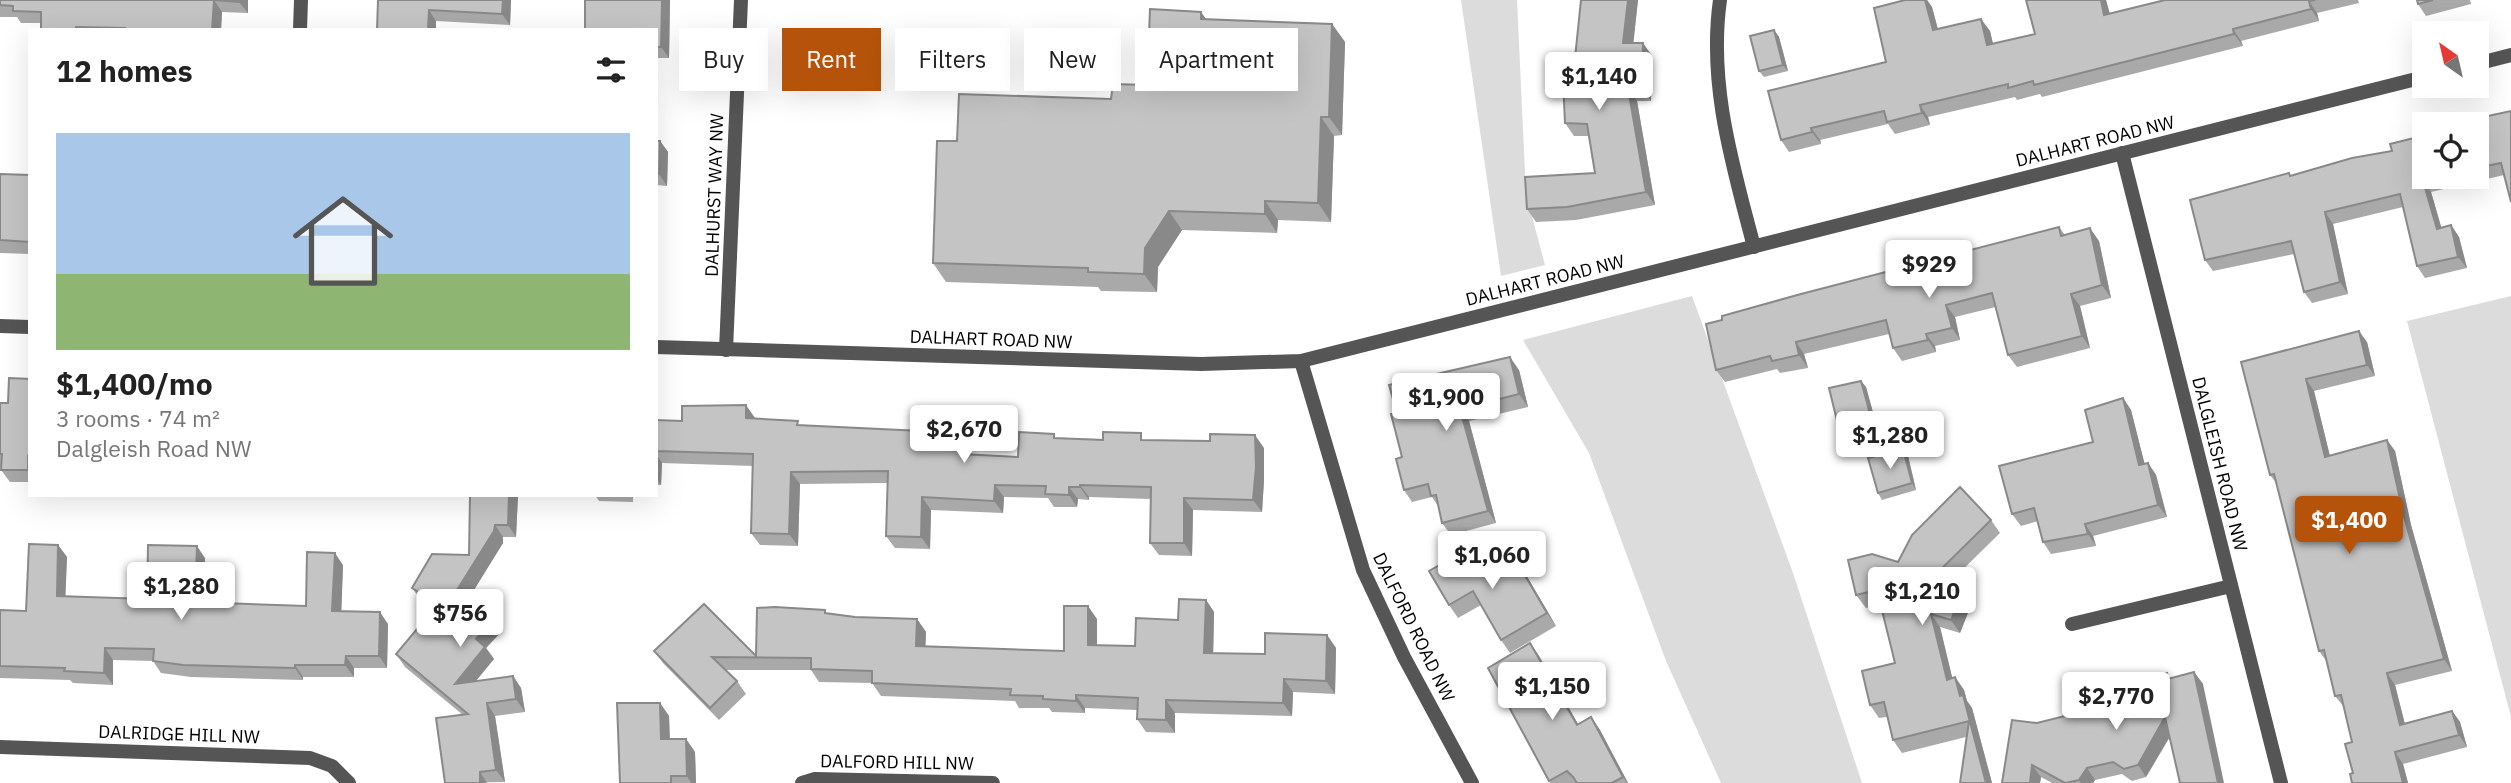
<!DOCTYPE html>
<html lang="en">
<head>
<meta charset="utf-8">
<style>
	:root { --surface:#fff; --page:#f2f2f2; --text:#222; --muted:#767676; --accent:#b45309 }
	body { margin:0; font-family:"IBM Plex Sans",sans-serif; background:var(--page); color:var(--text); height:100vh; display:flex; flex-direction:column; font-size:26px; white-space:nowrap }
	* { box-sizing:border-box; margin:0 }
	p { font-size:23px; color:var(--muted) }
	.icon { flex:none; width:38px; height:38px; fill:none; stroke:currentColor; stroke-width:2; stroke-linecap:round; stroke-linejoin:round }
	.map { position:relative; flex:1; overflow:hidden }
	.panel { position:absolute; left:28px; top:28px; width:630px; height:469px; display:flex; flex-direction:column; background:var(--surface); border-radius:0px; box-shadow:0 7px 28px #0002 }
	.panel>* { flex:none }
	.banner { position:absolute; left:679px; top:28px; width:665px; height:63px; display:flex; gap:14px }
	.needle { width:46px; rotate:326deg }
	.buttons { position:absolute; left:2412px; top:21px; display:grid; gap:14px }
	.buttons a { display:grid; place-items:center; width:77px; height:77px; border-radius:0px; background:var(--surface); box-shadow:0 7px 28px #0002; font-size:35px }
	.price { position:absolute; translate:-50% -60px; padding:0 16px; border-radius:7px; background:#fff; color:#222; font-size:23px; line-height:46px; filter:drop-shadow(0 2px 4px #0008) }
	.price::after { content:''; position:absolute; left:50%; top:42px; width:21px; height:16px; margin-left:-10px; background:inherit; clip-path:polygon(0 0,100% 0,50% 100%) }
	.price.selected { background:var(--accent); color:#fff }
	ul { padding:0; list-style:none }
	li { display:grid; align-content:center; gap:14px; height:371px; padding:0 28px }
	li span { display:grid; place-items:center; height:217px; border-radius:0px; color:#555 }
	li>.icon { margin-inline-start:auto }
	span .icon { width:126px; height:126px; fill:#fffc; stroke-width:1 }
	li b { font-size:30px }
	h2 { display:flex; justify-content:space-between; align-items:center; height:84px; padding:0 28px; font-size:30px }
	.tag { padding:0 24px; border-radius:0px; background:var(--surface); box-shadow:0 7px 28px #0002; font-size:24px; line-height:63px }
	.tag.selected { background:var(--accent); color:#fff }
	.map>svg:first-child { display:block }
	.green { fill:#dcdcdc }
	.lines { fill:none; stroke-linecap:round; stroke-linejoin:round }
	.street { stroke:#555; stroke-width:14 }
	.wall { fill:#a9a9a9 }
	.shaded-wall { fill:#898989 }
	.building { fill:#c4c4c4; stroke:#898989; stroke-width:2 }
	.labels { text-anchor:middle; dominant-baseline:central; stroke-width:6; stroke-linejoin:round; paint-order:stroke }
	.street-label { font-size:18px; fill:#000; stroke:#fff }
</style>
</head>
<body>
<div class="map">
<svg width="2511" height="783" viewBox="0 0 2511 783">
	<rect width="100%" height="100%" fill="#fff"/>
	<g class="green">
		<path d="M1461,0H1517L1526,194L1545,265L1501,276Z"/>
		<path d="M1692,296L1793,573L1862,783H1721L1666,661L1589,453L1523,340Z"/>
		<path d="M2511,296V717L2407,321Z"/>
	</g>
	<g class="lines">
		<g class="street">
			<path d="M1720,0C1708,85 1733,166 1754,247"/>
			<path d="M300,30L301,0"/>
			<path d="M2476,64L2511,55"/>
			<path d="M2122,153L2281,783"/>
			<path d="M0,326L30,327"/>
			<path d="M656,347L1201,364L1301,361L2424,77"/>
			<path d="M726,350L741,0"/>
			<path d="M1301,361L1363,570L1404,657L1472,783"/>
			<path d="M2072,624L2231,586"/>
			<path d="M0,747L310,758L332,766L349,783"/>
			<path d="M802,783L815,779L993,783"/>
		</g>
	</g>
	<g class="wall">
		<path d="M0,0H248V13L222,12L221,30H41V23H21L17,17H0Z"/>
		<path d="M378,0H511L510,25L436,21Z"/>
		<path d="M585,0H670L669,58H656V30Z"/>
		<path d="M1581,0H1638L1633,43H1643L1652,56L1651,101H1637L1655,205L1576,220L1536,222L1527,209L1595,173L1589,136H1574L1565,123L1566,79L1575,58Z"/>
		<path d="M1905,0H1927L1932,7L1938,29L1981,19L1990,31L1993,44L2035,34L2026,0H2106L2110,14L2165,0H2358L2359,3L2317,13L2319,21L2241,41L2243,46L2042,97L2040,94L2017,100L2015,97L1928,117L1930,125L1895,134L1888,124L1820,140L1821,144L1789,152L1781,140L1886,62Z"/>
		<path d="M2417,0H2470L2471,4L2426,16L2418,4Z"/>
		<path d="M1207,20L1332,24L1345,42L1342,135L1334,136L1331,222L1278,220L1277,233L1182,230L1158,267L1157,292L1101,291L1098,287L946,282L933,263L957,141L1111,99L1147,85Z"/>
		<path d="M1774,30L1779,37L1788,71L1764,77L1759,71Z"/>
		<path d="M2511,111L2504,175L2431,192L2441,227L2451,225L2459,237L2467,268L2425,278L2417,266L2403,207L2333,224L2348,294L2312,303L2304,292L2294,254L2213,271L2205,260L2289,173L2291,176L2476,177V124Z"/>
		<path d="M656,141H660L668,152L667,186L656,185Z"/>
		<path d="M0,174L30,175V254L0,253Z"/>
		<path d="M2059,227L2065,235L2099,241L2111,298L2080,306L2090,348L2017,367L2008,355L1996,307L1955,317L1960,340L1935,346L1936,352L1902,361L1893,348L1889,334L1804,354L1808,368L1780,373L1777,369L1725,382L1716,370Z"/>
		<path d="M2367,342L2375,376L2314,391L2330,456L2387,440L2395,451L2411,525L2452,671L2395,685L2405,724L2452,711L2460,722L2467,747L2403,764L2408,783H2352V742L2344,707L2335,696L2327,662L2319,651L2277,484L2270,475L2241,362Z"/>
		<path d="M1519,370L1528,407L1469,421L1496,523L1451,535L1442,523L1438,506L1432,497L1412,502L1404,490L1402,457L1391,414Z"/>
		<path d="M30,379V482H10L1,470V467H0V403H8Z"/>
		<path d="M1861,381L1866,387L1877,427L1844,436L1839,429Z"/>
		<path d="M2123,398L2131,410L2144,463H2148L2156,475L2167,517L2093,536L2096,546L2051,554L2043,542L2038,521L2021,526L2012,514L2093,442Z"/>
		<path d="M755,418V419L800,425L963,433L971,445V454L1018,457L1057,438L1146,440L1264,448V480L1262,512L1193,510L1192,556L1159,555L1150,543V499L1089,497V500L1078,499L1077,507H1054L1048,498L1004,497L1003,513L931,510L930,549L895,548L886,536L888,483L800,484L798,546L760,545L751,533L753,466L662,463L661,485H656V420L682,421Z"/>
		<path d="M1903,449L1908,456L1916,490L1882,500L1878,493Z"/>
		<path d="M518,495L516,537H503V543L468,599L501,632L486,648L494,659L476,681L513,676L521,688L525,712L495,716L505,782L445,783L463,715L405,667L396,654L434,609L421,600L412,588L469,555Z"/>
		<path d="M595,495H633V502L599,501Z"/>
		<path d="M1991,520L2000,533L1950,582L1964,587L1973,600L1960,633L1940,627L1952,678L1955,677L1964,690L1967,701L1972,708L1992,783H1960L1966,737L1902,753L1893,740L1887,717L1879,718L1870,705L1895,663L1880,605L1866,608L1856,595L1898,562Z"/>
		<path d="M58,545L67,557L65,596L147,599L205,558L204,602L306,606L343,565L341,611L388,624L387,668H354V677H303V680L191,677L161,673L153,661L113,660V685L73,683L70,680L0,678V610L26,611Z"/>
		<path d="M1510,550L1519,563L1556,626L1510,653L1501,640L1481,605L1458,618L1449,605L1474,570Z"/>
		<path d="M1206,600L1214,612L1213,653L1265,654L1327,635L1336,648L1335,694L1293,692L1292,716L1175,713V733L1146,732L1137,719V710L1085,708V713L1052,712L1049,708H1019L1015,701L881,696L872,683L819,682L811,670H725L737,681L746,694L719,720L663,663L654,651L756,656L827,613L855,617L917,619L926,632L925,646L1064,651L1097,619V645L1135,646L1178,620Z"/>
		<path d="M1530,643L1539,656L1578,724L1591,717L1600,730L1628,783H1550L1488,668Z"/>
		<path d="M2194,672L2203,684L2170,737L2146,777L2132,781L2122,774L2095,780L2093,783H2052L2041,777L2040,783H2002L2089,710L2126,677L2129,682L2171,678Z"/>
		<path d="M660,703L669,716L670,739H686L695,752L696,783H620Z"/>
	</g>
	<g class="shaded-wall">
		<path d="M214,0L222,12L221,30H212Z"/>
		<path d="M240,0H248V13L239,2Z"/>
		<path d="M503,0H511L510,25L502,14Z"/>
		<path d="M662,0H670L669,58L661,47Z"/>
		<path d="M1628,0H1638L1632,56L1623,43Z"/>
		<path d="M1925,0H1927L1932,7L1941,42L1933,30Z"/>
		<path d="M2101,0H2106L2113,27L2104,15Z"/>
		<path d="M2309,1L2317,13L2319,21L2311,9Z"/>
		<path d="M429,10L436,21V30H428Z"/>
		<path d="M1201,12L1214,30L1201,19Z"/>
		<path d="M1981,19L1990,31L1996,57L1987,45Z"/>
		<path d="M1332,24L1345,42L1342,135L1329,117Z"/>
		<path d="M2233,29L2241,41L2243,46L2234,34Z"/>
		<path d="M1774,30L1779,37L1788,71L1783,65Z"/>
		<path d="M1643,43L1652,56L1651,101L1642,89Z"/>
		<path d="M1628,88L1637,101L1655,205L1646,192Z"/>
		<path d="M1920,105L1928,117L1930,125L1922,113Z"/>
		<path d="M1321,117L1334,136L1331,222L1318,203Z"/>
		<path d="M1811,128L1820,140L1821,144L1812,132Z"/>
		<path d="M660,141L668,152L667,186L659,174Z"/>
		<path d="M2423,181L2431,192L2445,240L2437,229Z"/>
		<path d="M1265,201L1278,220L1277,233L1265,214Z"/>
		<path d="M1169,211L1182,230L1158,267L1157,292L1144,274L1145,248Z"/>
		<path d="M2325,212L2333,224L2348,294L2340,282Z"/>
		<path d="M2451,225L2459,237L2467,268L2458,257Z"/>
		<path d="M2090,228L2099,241L2111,298L2102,285Z"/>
		<path d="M2071,294L2080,306L2090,348L2082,336Z"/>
		<path d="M1946,305L1955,317L1960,340L1952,328Z"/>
		<path d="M2359,331L2367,342L2375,376L2367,365Z"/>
		<path d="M1926,334L1935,346L1936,352L1928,340Z"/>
		<path d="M1796,342L1804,354L1808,368L1799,355Z"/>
		<path d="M1510,357L1519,370L1528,407L1519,394Z"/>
		<path d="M2306,379L2314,391L2333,469L2325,457Z"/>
		<path d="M1861,381L1866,387L1877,427L1872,421Z"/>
		<path d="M2123,398L2131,410L2148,477L2139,465Z"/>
		<path d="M746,405L755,418L754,431L746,418Z"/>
		<path d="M1460,409L1469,421L1496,523L1488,511Z"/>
		<path d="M963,433L971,445L970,466L962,454Z"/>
		<path d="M1255,435L1264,448V480L1262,512L1253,500Z"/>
		<path d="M2387,440L2395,451L2411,525L2452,671L2444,659L2403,513Z"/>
		<path d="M1903,449L1908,456L1916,490L1912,483Z"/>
		<path d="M656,454L662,463L661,485L656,478Z"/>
		<path d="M28,456L30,458V473L28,470Z"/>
		<path d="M2148,463L2156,475L2167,517L2158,505Z"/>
		<path d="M791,472L800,484L798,546L789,534Z"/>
		<path d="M995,485L1004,497L1003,513L994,501Z"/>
		<path d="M1080,485L1089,497V500L1080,487Z"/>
		<path d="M1069,487L1078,499L1077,507L1069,495Z"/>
		<path d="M509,495H518L516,537L508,525Z"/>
		<path d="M922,497L931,510L930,549L921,537Z"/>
		<path d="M1184,498L1193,510L1192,556L1184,543Z"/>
		<path d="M2085,524L2093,536L2096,546L2088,534Z"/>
		<path d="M495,525L503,537V543L466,603L457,590Z"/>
		<path d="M58,545L67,557L65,608L57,596Z"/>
		<path d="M197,546L205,558L204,614L195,602Z"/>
		<path d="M1510,550L1519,563L1556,626L1547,613Z"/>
		<path d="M335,553L343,565L341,622L332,611Z"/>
		<path d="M1964,587L1973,600L1960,633L1951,620Z"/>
		<path d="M1206,600L1214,612L1213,665L1204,653Z"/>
		<path d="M1088,606L1097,619V657L1088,645Z"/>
		<path d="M380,612L388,624L387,668L379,656Z"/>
		<path d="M1931,614L1940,627L1956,693L1947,680Z"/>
		<path d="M917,619L926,632L925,659L916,646Z"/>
		<path d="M492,620L501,632L486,648L494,659L463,696L455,684L476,639Z"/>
		<path d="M1327,635L1336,648L1335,694L1326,681Z"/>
		<path d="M1530,643L1539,656L1586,738L1577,725Z"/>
		<path d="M105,648L113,660V685L104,673Z"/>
		<path d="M346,656L354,668V677L345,665Z"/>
		<path d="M295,665L303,677V680L295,668Z"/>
		<path d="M2194,672L2203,684L2224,783H2218Z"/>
		<path d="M2387,673L2395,685L2408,737L2400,725Z"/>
		<path d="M513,676L521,688L525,712L516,699Z"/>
		<path d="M1955,677L1964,690L1967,701L1972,708L1992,783H1986L1965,703L1960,696Z"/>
		<path d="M1284,679L1293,692L1292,716L1283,703Z"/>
		<path d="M1076,695L1085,708V713L1076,701Z"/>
		<path d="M1166,700L1175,713V733L1166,720Z"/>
		<path d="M487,703L495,716L505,782L496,770Z"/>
		<path d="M660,703L669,716L670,752L661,739Z"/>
		<path d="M2452,711L2460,722L2467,747L2459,735Z"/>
		<path d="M1591,717L1600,730L1628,783H1627L1623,777Z"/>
		<path d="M2165,717L2174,729L2146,777L2138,765Z"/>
		<path d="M686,739L695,752L696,783H691L687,776Z"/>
		<path d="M2395,752L2403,764L2408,783H2403Z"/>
		<path d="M2032,765L2041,777L2040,783H2030Z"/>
		<path d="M2087,768L2095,780L2093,783H2081L2079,780Z"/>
		<path d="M480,772L487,783H480Z"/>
	</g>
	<g class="building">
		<path d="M0,0H240L239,2L214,0L212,30H125V28L76,27V30H41V12L13,11V6L0,5Z"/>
		<path d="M378,0H503L502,14L429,10L428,30H377Z"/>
		<path d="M585,0H662L661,47H656V30H585Z"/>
		<path d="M1581,0H1628L1623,43H1643L1642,89L1628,88L1646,192L1567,207L1527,209L1525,177L1595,173L1587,124L1565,123L1563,79H1566V58H1575Z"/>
		<path d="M1905,0H1925L1933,30L1981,19L1987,45L2035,34L2026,0H2101L2104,15L2165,0H2315L2309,1L2311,9L2233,29L2234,34L2034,85L2033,81L2008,88V84L1920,105L1922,113L1887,122L1884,111L1811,128L1812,132L1781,140L1768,91L1886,62L1874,8Z"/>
		<path d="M2417,0H2433L2418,4Z"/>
		<path d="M1150,9L1201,12V19L1332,24L1329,117H1321L1318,203L1265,201V214L1169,211L1145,248L1144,274L1088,272V268L933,263L937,141H957L959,94L1111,99L1113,84L1147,85Z"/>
		<path d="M1774,30L1783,65L1759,71L1750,36Z"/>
		<path d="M2511,111V202L2501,163L2476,168V124H2451Z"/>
		<path d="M2424,130V177H2440L2423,181L2437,229L2451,225L2458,257L2417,266L2400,194L2325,212L2340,282L2304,292L2291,241L2205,260L2190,200L2289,173L2290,176L2352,158L2392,151L2390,144L2414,138L2413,133Z"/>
		<path d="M656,141H660L659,174H656Z"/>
		<path d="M0,174L30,175V242L0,240Z"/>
		<path d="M2059,227L2061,236L2090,228L2102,285L2071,294L2082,336L2008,355L1992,293L1946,305L1952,328L1926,334L1928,340L1893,348L1886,320L1796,342L1799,355L1772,361L1770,356L1716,370L1706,324L1722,320V316L1801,294Z"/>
		<path d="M2359,331L2367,365L2306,379L2325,457L2387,440L2403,513L2444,659L2387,673L2400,725L2452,711L2459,735L2395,752L2403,783H2352L2350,774L2353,773L2345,744L2352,742L2341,695L2335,696L2324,650L2319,651L2274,474L2270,475L2241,362Z"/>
		<path d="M1510,357L1519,394L1460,409L1488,511L1442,523L1436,495L1431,496L1428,484L1404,490L1396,459L1402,457L1391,414L1397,413L1389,385Z"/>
		<path d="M9,378L30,379V456H28V470H1L2,454H0V403H8Z"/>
		<path d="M1861,381L1872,421L1839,429L1829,388Z"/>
		<path d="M2123,398L2139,465L2148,463L2158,505L2085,524L2088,534L2043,542L2034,508L2012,514L1999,466L2093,442L2085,410Z"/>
		<path d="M746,405V418L798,421L797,425L963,433L962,454L1018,457L1019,432L1054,434V438L1103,440V432L1141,433V440L1210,441V434L1255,435L1256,467L1253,500L1184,498V543H1150L1151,487L1080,485V487H1069V495L1045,494L1046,486L995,485L994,501L922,497L921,537L886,536L888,471L791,472L789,534L751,533L753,454L656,451V420L682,421V406Z"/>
		<path d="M1903,449L1912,483L1878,493L1868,458Z"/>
		<path d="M1960,487L1991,520L1934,576L1964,587L1951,620L1931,614L1947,680L1955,677L1960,696L1963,695L1986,783H1960L1969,721L1893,740L1884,702L1870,705L1862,671L1895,663L1877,590L1856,595L1848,560L1872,554L1898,562L1912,535Z"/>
		<path d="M470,495H509L508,525H495L494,531L457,590L492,620L476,639L485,647L455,684L513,676L516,699L487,703L496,770L480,772V783H445L436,718L468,714L396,654L438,604L412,588L432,554L469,555Z"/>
		<path d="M29,544L58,545L57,596L147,599L148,545L197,546L195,602L306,606L307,552L335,553L332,611L380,612L379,656H346L345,665H295V668L183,665L153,661L154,649L105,648L104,673L64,671L65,668L0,666V610L26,611Z"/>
		<path d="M1510,550L1547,613L1501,640L1473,591L1449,605L1429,571L1462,552L1473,571Z"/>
		<path d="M1179,599L1206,600L1204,653L1265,654V633L1327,635L1326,681L1284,679L1283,703L1166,700V720L1137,719L1138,698L1076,695V701L1043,699V696L1010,695L1011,689L872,683V671L811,669V658L712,657L737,681L710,708L654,651L704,604L756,656L757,608L775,607L825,610V613L855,617L917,619L916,646L1064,651V606H1088V645L1135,646L1136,618L1178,620Z"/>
		<path d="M1530,643L1577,725L1591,717L1623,777L1612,783H1577L1573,777L1567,771L1549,781L1488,668Z"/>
		<path d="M2194,672L2218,783H2180L2165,717L2138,765L2124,769L2113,762L2087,768L2079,780L2065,783L2032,765L2030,783H2002L2012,720L2037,723L2089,710L2084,686L2126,677L2127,683L2167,673L2168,679Z"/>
		<path d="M617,703H660L661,739H686L687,776H671V783H620Z"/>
	</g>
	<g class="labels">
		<g class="street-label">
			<text transform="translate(2095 141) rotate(-14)">DALHART ROAD NW</text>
			<text transform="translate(714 195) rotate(-88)">DALHURST WAY NW</text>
			<text transform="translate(1545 280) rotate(-14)">DALHART ROAD NW</text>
			<text transform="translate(991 339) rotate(2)">DALHART ROAD NW</text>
			<text transform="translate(2220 464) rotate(76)">DALGLEISH ROAD NW</text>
			<text transform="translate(1414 627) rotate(64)">DALFORD ROAD NW</text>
			<text transform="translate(179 734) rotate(2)">DALRIDGE HILL NW</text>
			<text transform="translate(897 762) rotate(1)">DALFORD HILL NW</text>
		</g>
	</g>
</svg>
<div class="buttons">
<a><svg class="needle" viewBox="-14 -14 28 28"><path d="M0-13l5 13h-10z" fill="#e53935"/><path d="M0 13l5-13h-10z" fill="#767676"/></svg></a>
<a><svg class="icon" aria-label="locate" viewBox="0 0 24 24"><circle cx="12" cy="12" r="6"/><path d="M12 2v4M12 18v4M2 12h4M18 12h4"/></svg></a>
</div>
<b class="price" style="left:1599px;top:112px">$1,140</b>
<b class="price" style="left:1929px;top:300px">$929</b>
<b class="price" style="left:1446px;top:433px">$1,900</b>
<b class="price" style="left:964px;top:465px">$2,670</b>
<b class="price" style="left:1890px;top:471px">$1,280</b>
<b class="price selected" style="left:2349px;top:556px">$1,400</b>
<b class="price" style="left:1492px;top:591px">$1,060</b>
<b class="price" style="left:181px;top:622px">$1,280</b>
<b class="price" style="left:1922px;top:627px">$1,210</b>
<b class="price" style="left:460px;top:649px">$756</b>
<b class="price" style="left:1552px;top:722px">$1,150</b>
<b class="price" style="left:2116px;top:732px">$2,770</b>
<div class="banner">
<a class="tag">Buy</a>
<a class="tag selected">Rent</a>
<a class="tag">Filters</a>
<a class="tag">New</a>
<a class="tag">Apartment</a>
</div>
<section class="panel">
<h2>12 homes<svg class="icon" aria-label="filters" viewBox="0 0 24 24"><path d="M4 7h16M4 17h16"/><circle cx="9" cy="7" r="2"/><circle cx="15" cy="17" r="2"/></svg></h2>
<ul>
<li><span style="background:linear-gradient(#a9c7e8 65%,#8fb573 0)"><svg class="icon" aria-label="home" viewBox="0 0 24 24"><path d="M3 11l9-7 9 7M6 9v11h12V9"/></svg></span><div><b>$1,400/mo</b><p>3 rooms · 74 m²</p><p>Dalgleish Road NW</p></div></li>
</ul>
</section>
</div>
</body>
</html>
